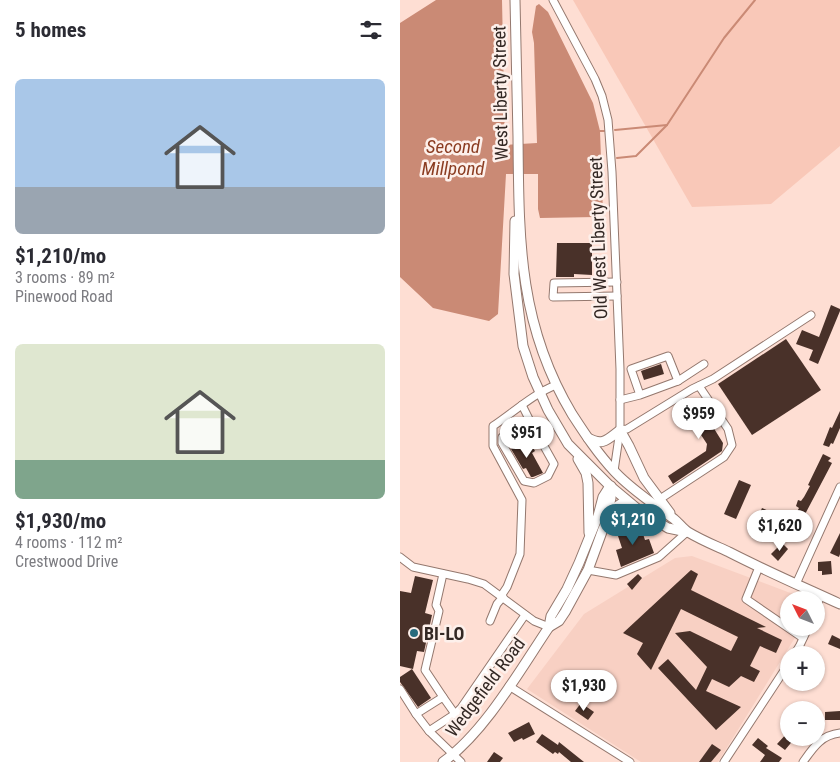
<!DOCTYPE html>
<html lang="en">
<head>
<meta charset="utf-8">
<style>
	:root { --surface:#fff; --page:#f2f2f3; --text:#2b2b33; --muted:#7c7c81; --accent:#286b7d }
	body { margin:0; font-family:"Roboto Condensed",sans-serif; background:var(--page); color:var(--text); height:100vh; display:flex; flex-direction:column; font-size:19px; white-space:nowrap }
	* { box-sizing:border-box; margin:0 }
	p { font-size:16px; color:var(--muted) }
	.icon { flex:none; width:28px; height:28px; fill:none; stroke:currentColor; stroke-width:2; stroke-linecap:round; stroke-linejoin:round }
	.map { position:relative; flex:1; overflow:hidden }
	.sheet { display:flex; flex-direction:column; background:var(--surface); width:400px }
	.sheet>* { flex:none }
	.needle { width:32px; rotate:312deg }
	.controls { position:absolute; left:380px; top:591px; display:grid; gap:10px }
	.controls a { display:grid; place-items:center; width:45px; height:45px; border-radius:50%; background:var(--surface); box-shadow:0 1px 4px #0004; font-size:25px }
	.price { position:absolute; translate:-50% -42px; padding:0 11px; border-radius:18px; background:#fff; color:#222; font-size:16px; line-height:32px; filter:drop-shadow(0 1px 2px #0008) }
	.price::after { content:''; position:absolute; left:50%; top:30px; width:15px; height:11px; margin-left:-8px; background:inherit; clip-path:polygon(0 0,100% 0,50% 100%) }
	.price.current { background:var(--accent); color:#fff }
	ul { padding:0; list-style:none }
	li { display:grid; align-content:center; gap:10px; height:265px; padding:0 15px }
	li span { display:grid; place-items:center; height:155px; border-radius:8px; color:#555 }
	li>.icon { margin-inline-start:auto }
	span .icon { width:90px; height:90px; fill:#fffc; stroke-width:1 }
	li b { font-size:21px }
	h2 { display:flex; justify-content:space-between; align-items:center; height:60px; padding:0 15px; font-size:21px }
	main { display:flex; flex:1; min-height:0 }
	.map>svg:first-child { display:block }
	.built { fill:#f8d0c3 }
	.green { fill:#f9c8b8 }
	.water { fill:#ca8a75 }
	.lines { fill:none; stroke-linecap:round; stroke-linejoin:round }
	.stream { stroke:#ca8a75; stroke-width:2 }
	.building { fill:#493129 }
	.minor-casing { stroke:#94786e; stroke-width:9 }
	.major-casing { stroke:#94786e; stroke-width:11 }
	.minor { stroke:#fff; stroke-width:7 }
	.major { stroke:#fff; stroke-width:9 }
	.poi-dot { fill:#286b7d; stroke:#fdf0eb; stroke-width:2 }
	.labels { text-anchor:middle; dominant-baseline:central; stroke-width:5; stroke-linejoin:round; paint-order:stroke }
	.street-label { font-size:18px; fill:#332824; stroke:#fdf0eb }
	.poi-label { font-size:18px; font-weight:bold; fill:#332824; stroke:#fdf0eb; text-anchor:start }
	.water-label { font-size:19px; font-style:italic; fill:#8b3c21; stroke:#fdf0eb }
</style>
</head>
<body>
<main>
<section class="sheet">
<h2>5 homes<svg class="icon" aria-label="filters" viewBox="0 0 24 24"><path d="M4 7h16M4 17h16"/><circle cx="9" cy="7" r="2"/><circle cx="15" cy="17" r="2"/></svg></h2>
<ul>
<li><span style="background:linear-gradient(#a9c7e8 70%,#9aa5b1 0)"><svg class="icon" aria-label="home" viewBox="0 0 24 24"><path d="M3 11l9-7 9 7M6 9v11h12V9"/></svg></span><div><b>$1,210/mo</b><p>3 rooms · 89 m²</p><p>Pinewood Road</p></div></li>
<li><span style="background:linear-gradient(#dfe7d0 75%,#7fa58c 0)"><svg class="icon" aria-label="home" viewBox="0 0 24 24"><path d="M3 11l9-7 9 7M6 9v11h12V9"/></svg></span><div><b>$1,930/mo</b><p>4 rooms · 112 m²</p><p>Crestwood Drive</p></div></li>
</ul>
</section>
<div class="map">
<svg width="440" height="762" viewBox="0 0 440 762">
	<rect width="100%" height="100%" fill="#feded3"/>
	<path class="built" d="M292,556L409,600H389V628H401L318,762H241L127,689L184,614L275,558Z"/>
	<path class="green" d="M173,0H440V146L371,204L292,207Z"/>
	<path class="water" d="M36,0H102L105,145L137,143L134,43L132,32L136,6L139,4L148,12L193,103L200,131L203,214L196,217L140,218L138,209V174H106L98,314L89,321L33,308L0,277V23Z"/>
	<g class="lines">
		<g class="stream">
			<path d="M215,130L267,125"/>
			<path d="M200,131H204"/>
			<path d="M217,158L236,156L267,125L324,38L355,0"/>
		</g>
	</g>
	<g class="building">
		<path d="M157,243H192V275L174,274V277H156Z"/>
		<path d="M431,305L440,309V311L418,364L409,360L413,350L396,344L402,330L419,337Z"/>
		<path d="M386,339L421,390L352,435L318,384Z"/>
		<path d="M261,364L264,374L244,380L241,371Z"/>
		<path d="M295,398L323,443L322,451L273,484L268,476L306,451L307,444L282,406Z"/>
		<path d="M440,411V428L433,444L431,443L429,447L423,445L430,427L432,428Z"/>
		<path d="M125,441L128,446L131,444L135,451L132,453L143,473L133,477H131L126,468L123,469L111,449Z"/>
		<path d="M423,454L431,458L428,461L432,463L402,520H404L394,539L385,534L399,508L396,506L398,500L401,501L404,497L410,486L408,485Z"/>
		<path d="M339,480L351,485L336,519L324,514Z"/>
		<path d="M362,508L371,512L366,524L358,520L369,531L355,525Z"/>
		<path d="M240,525L245,540L249,539L254,553L221,567L216,550L222,548L217,533Z"/>
		<path d="M440,533V554L439,557L430,553Z"/>
		<path d="M382,543L388,549L378,561L371,554Z"/>
		<path d="M431,561L432,574L422,575V571H418V562Z"/>
		<path d="M291,570L298,574L291,590L366,627L357,628L382,640L376,653L360,646L350,666L360,671L354,682L341,676L329,687L312,679L306,691L341,707L316,730L258,668L268,659L296,690L307,667L275,633L290,631L331,651L338,637L281,609L251,670L237,654L243,643L223,633Z"/>
		<path d="M238,574L242,578L232,590L227,584Z"/>
		<path d="M15,576L33,580L25,613L32,615L24,652L17,651L13,669L0,666V591L11,593Z"/>
		<path d="M432,635L440,639V649L428,644Z"/>
		<path d="M12,669L31,698L18,707L0,682V677Z"/>
		<path d="M181,703L194,712L188,720L175,711Z"/>
		<path d="M440,711V720H425V712Z"/>
		<path d="M129,722L135,734L123,740L122,738L114,742L108,733Z"/>
		<path d="M389,731V738H395L385,750L377,744Z"/>
		<path d="M142,734L158,745L159,742L184,762H171L159,752L158,754L155,752L153,754L136,742Z"/>
		<path d="M358,738L368,746L366,748L382,758L379,762H360L365,755L352,745Z"/>
		<path d="M312,744L321,750L311,762H299Z"/>
		<path d="M94,752L103,758L100,762H87Z"/>
	</g>
	<g class="lines">
		<g class="minor-casing">
			<g id="minor">
				<path d="M153,0L195,79L202,96L208,120L212,172L220,369V430L214,471"/>
				<path d="M217,282L154,283L153,297L217,296"/>
				<path d="M278,381L304,364"/>
				<path d="M220,400L240,395L278,381L268,356L231,369L240,395"/>
				<path d="M122,405L130,421L102,437V443L124,481L134,483L148,476L154,464L130,421"/>
				<path d="M220,430L227,429L292,389L313,379L411,315"/>
				<path d="M260,499L324,457L332,445L328,429L299,386"/>
				<path d="M0,557L13,567L68,579L84,584L134,621L149,627"/>
				<path d="M359,567L346,599L403,638"/>
				<path d="M188,570L216,575L259,557L287,532"/>
				<path d="M43,574L36,605L39,611L25,670L43,697"/>
				<path d="M396,584L440,487"/>
				<path d="M101,596L107,587L120,554L122,500L93,446V426C114,412 133,394 156,385"/>
				<path d="M416,607L421,595"/>
				<path d="M90,621L97,604L103,597"/>
				<path d="M394,655L400,645L408,628"/>
				<path d="M109,686L230,762"/>
				<path d="M0,689L16,714"/>
				<path d="M29,731L16,714L43,697L55,714"/>
				<path d="M61,762L29,731L55,714L61,708L125,615"/>
				<path d="M324,762L389,663"/>
				<path d="M403,762C413,748 421,735 440,733"/>
			</g>
		</g>
		<g class="major-casing">
			<g id="major">
				<path d="M115,0C116,46 117,91 118,137C119,239 118,324 172,414C185,434 198,454 215,472C233,491 254,504 274,519C279,523 283,529 288,532C301,540 316,546 329,552C366,571 403,587 440,604"/>
				<path d="M115,221L114,274L123,346L133,377L148,410L168,444L210,486L240,511L268,528L287,532"/>
				<path d="M188,438C203,446 207,440 220,430L229,446L244,478L270,513"/>
				<path d="M178,459L186,473L188,483L189,533"/>
				<path d="M207,515L211,498V486"/>
				<path d="M149,627L159,621L165,612L188,570L203,529L213,509L222,503L232,506"/>
				<path d="M43,762C85,732 120,670 149,627L151,616L167,589L179,563L198,516L203,497L210,486"/>
			</g>
		</g>
		<use href="#minor" class="minor"/>
		<use href="#major" class="major"/>
	</g>
	<circle class="poi-dot" cx="14" cy="633" r="5"/>
	<g class="labels">
		<g class="street-label">
			<text transform="translate(100 93) rotate(-91)">West Liberty Street</text>
			<text transform="translate(198 238) rotate(-92)">Old West Liberty Street</text>
			<text transform="translate(85 687) rotate(-53)">Wedgefield Road</text>
		</g>
		<g class="poi-label">
			<text x="24" y="633">BI-LO</text>
		</g>
		<g class="water-label">
			<text x="53" y="146">Second<tspan x="53" dy="22">Millpond</tspan></text>
		</g>
	</g>
</svg>
<div class="controls">
<a><svg class="needle" viewBox="-14 -14 28 28"><path d="M0-13l5 13h-10z" fill="#e53935"/><path d="M0 13l5-13h-10z" fill="#7c7c81"/></svg></a>
<a>+</a>
<a>−</a>
</div>
<b class="price" style="left:299px;top:440px">$959</b>
<b class="price" style="left:127px;top:459px">$951</b>
<b class="price current" style="left:233px;top:546px">$1,210</b>
<b class="price" style="left:380px;top:552px">$1,620</b>
<b class="price" style="left:184px;top:712px">$1,930</b>
</div>
</main>
</body>
</html>
